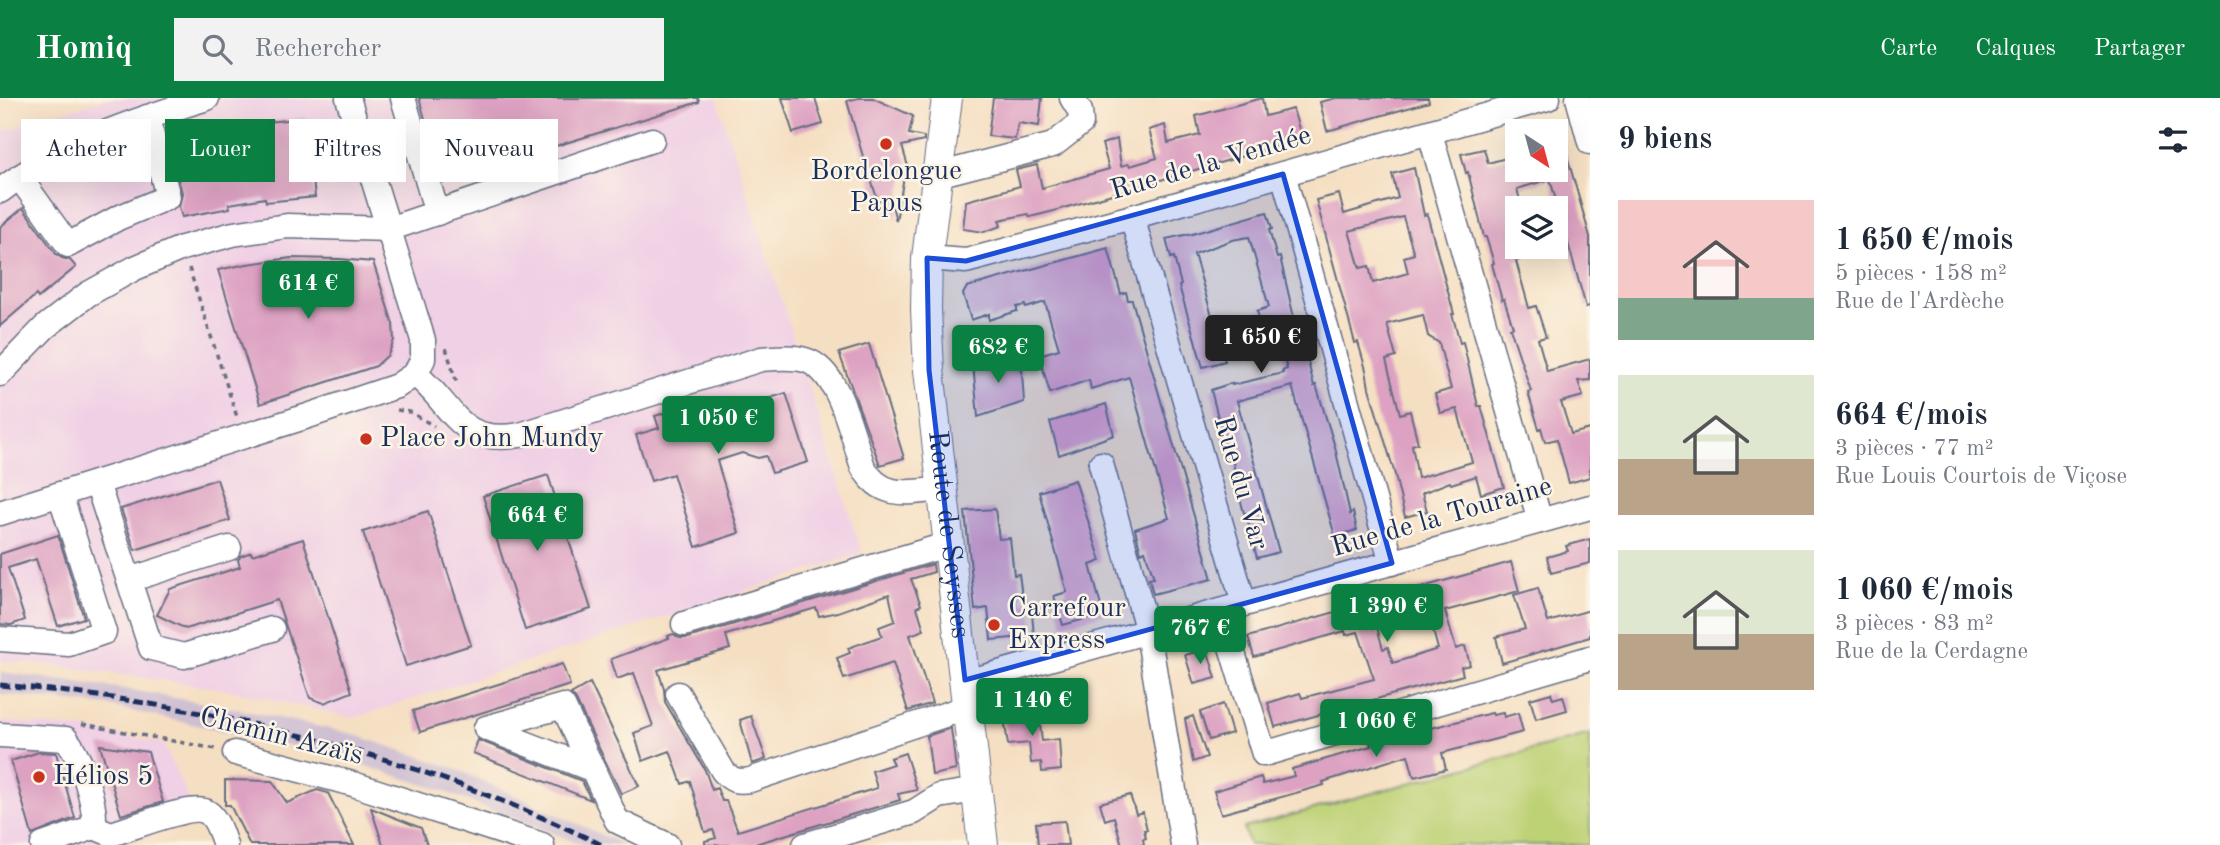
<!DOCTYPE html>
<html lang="fr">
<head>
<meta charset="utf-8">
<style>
	:root { --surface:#fff; --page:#f2f2f3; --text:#1f2937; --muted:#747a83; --accent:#0b8043 }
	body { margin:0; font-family:"Old Standard TT",serif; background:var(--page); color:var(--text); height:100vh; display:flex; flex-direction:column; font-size:26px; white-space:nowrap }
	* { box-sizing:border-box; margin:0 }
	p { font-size:23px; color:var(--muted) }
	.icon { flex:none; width:38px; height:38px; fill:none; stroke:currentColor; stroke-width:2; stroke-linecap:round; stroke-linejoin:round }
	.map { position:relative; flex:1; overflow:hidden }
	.details { display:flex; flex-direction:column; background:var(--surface); width:630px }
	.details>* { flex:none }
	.hud { position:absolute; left:21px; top:21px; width:665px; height:63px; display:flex; gap:14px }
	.needle { width:46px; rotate:144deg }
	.fabs { position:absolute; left:1505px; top:21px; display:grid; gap:14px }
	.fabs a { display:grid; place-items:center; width:63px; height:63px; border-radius:0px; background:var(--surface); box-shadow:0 7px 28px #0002; font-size:35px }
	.price { position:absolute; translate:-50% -60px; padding:0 16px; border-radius:7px; background:var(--accent); color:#fff; font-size:23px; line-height:46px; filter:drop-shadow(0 2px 4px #0008) }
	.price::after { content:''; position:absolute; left:50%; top:42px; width:21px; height:16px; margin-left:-10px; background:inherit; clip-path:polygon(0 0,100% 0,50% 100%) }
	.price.selected { background:#222; color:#fff }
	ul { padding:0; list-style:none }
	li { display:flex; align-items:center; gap:21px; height:175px; padding:0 28px }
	li span { display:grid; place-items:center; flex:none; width:196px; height:140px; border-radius:0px; color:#555 }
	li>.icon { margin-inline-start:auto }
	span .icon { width:84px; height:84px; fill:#fffc; stroke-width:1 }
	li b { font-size:30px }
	h2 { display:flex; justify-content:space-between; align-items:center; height:84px; padding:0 28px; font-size:30px }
	.chip { padding:0 24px; border-radius:0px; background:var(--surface); box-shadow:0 7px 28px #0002; font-size:24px; line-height:63px }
	.chip.selected { background:var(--accent); color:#fff }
	header { display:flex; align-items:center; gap:42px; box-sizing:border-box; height:98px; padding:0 35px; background:var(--accent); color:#fff }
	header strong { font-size:33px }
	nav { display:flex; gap:38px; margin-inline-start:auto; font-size:24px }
	.search { width:490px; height:63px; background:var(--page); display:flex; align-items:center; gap:18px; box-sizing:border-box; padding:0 24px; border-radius:0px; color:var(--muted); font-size:26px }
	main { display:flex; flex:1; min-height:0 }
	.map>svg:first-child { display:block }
	.built { fill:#f0d0e5 }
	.industrial { fill:#cebed2 }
	.green { fill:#bdd175; stroke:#6c806a; stroke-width:2 }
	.building { fill:#dda1c2; fill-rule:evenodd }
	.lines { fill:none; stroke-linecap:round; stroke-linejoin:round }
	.minor-casing { stroke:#676d81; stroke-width:27 }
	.major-casing { stroke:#676d81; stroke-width:32 }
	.path { stroke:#676d81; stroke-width:3.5; stroke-dasharray:5 5; stroke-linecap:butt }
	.minor { stroke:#fff; stroke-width:24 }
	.major { stroke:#fff; stroke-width:30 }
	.rail { stroke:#1b2f5e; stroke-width:5; stroke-dasharray:10 5; stroke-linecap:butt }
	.marked { fill:#1d4ed8; fill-opacity:0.2; stroke:#1d4ed8; stroke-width:5; stroke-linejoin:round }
	.poi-dot { fill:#c8321e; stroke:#fcf5e5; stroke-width:2.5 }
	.labels { text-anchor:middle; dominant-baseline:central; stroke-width:5; stroke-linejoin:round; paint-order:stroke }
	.street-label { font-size:28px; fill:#1b2f5e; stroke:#fcf5e5 }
	.poi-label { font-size:28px; fill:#1b2f5e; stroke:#fcf5e5; text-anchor:start }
</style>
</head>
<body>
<header>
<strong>Homiq</strong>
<div class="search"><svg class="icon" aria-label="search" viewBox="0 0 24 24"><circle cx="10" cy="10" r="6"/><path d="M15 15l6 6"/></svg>Rechercher</div>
<nav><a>Carte</a><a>Calques</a><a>Partager</a></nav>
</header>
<main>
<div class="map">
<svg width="1590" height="747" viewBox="0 0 1590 747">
	<rect width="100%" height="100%" fill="#fcf5e5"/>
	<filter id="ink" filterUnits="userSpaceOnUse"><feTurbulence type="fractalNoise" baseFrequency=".0143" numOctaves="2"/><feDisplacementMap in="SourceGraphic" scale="14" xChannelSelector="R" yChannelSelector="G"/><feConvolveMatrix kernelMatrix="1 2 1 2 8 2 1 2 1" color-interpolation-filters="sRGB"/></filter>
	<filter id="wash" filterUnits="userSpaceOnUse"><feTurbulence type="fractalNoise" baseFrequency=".00686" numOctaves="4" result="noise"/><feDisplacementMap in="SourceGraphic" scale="28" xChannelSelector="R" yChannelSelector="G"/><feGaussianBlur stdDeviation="1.57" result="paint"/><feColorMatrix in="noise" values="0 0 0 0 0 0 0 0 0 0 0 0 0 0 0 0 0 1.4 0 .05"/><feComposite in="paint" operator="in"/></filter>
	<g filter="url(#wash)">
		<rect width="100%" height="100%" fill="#f5dfc2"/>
		<g class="built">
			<path d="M107,0H717L862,455L354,620L224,591L60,568L0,563V34Z"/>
			<path d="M0,623L82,631L163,645L199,723L118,747H0Z"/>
		</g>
		<path class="industrial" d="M0,574L125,591L237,611L349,635L454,670L624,747H583L440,692L329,656L109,608L0,596Z"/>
		<path class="green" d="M1590,636V747H1249L1244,730Z"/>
		<g id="blocks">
			<g class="building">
				<path d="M419,0H698L699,4L484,70L475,42L435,55Z"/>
				<path d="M782,0H815L823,26L793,35Z"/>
				<path d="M858,0H873L913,18L909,36L924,39V43L902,48L909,72L905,73L896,123L890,99L878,103L869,76H868L847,3Z"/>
				<path d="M993,0H1042L1039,28L1018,25L1015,41L988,38Z"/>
				<path d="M1262,0L1265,18L1293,11L1302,41L1050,114L1030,119L1028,116L999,122L1001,128L984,134L963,131L966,103L1020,88L1016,72L1037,67L1042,90L1109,71L1102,46L1117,41L1121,68L1129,66L1130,68L1157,60L1149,32L1165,27L1168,45L1200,37L1196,18Z"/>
				<path d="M1336,0H1428L1429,4L1327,33L1320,4Z"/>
				<path d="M306,20L315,99L266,104L265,100L229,106L230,110L182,119L179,109L182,95L168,41L214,32L217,47L258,40L257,25Z"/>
				<path d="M1560,33L1590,139V208L1586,209L1550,81L1517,91L1522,110H1517V149H1520L1524,160L1516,163L1529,210L1536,208L1546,239L1538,241L1547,273L1590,261V282L1578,283L1583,298L1561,304L1571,336L1590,331V379L1569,385L1557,341L1545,344L1541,330L1539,331L1528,294L1531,293L1510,230L1513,229L1504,201L1502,202L1492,166L1494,165L1486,139H1484L1468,74L1466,75L1461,56L1484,51L1488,65L1517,57V75L1528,72H1556V34Z"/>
				<path d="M1414,70L1424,117L1427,116L1454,216H1452L1456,230L1460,245L1463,244L1478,308H1481L1504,389L1481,396L1476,378L1451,386L1450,384L1422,395L1427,413L1405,419L1394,373L1369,290L1366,272L1358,244L1355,245L1316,102L1339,96L1344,116L1398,100L1392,76ZM1403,119L1414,156L1404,159L1408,175L1373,185L1369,168L1360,170L1349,133ZM1423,217L1428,238L1439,245L1451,291L1435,296L1440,315L1457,311L1472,364L1418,380L1412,347L1418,345L1410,313L1400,316L1386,262L1396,259L1387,226Z"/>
				<path d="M23,110L56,156L62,160L70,162L76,169L38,200L36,197L0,228V129Z"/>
				<path d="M1267,114L1272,131L1269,132L1277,160L1280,159L1295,224L1298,223L1314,288L1316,287L1335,349L1350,416L1353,414L1357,432L1335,438L1292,288L1237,303L1279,454L1257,460L1246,415H1244L1239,396L1233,364L1228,351H1226L1211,292L1232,285V287L1283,275L1282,273L1287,271L1280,247L1273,224L1261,227L1257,213L1269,209L1249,139L1232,142L1194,156L1225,263L1203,269L1179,188L1181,187L1174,159L1171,160L1166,141L1189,136V137Z"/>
				<path d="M1108,150L1121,196L1126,194L1128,202H1132L1212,481L1153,496L1149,481L1154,480L1145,453L1141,455L1135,431L1169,420L1129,279L1091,291L1089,282L1050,295L1039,257L1059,251L1045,204L1026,210L1025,207L1017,209V213L989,222V216L971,222L963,196L967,189Z"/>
				<path d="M291,160L339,161L373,164L393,226L394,242L388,257L376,268L260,306L218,172L247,166Z"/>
				<path d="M869,246L904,360L880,367L839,255Z"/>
				<path d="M1021,260L1024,304L978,319L973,266Z"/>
				<path d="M786,295L808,364L772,375L766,358L758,360L742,355L717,363L739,435L696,449L673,376L651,383L636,337L659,330L655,318L699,305L704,321Z"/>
				<path d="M1106,306L1114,337L1059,357L1050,324Z"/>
				<path d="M548,377L591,511L525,532L483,398Z"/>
				<path d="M217,381L230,422L135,452L121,411Z"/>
				<path d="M1075,382L1101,463L1090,467L1103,516L1063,527L1054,498L1067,494L1039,394Z"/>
				<path d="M995,411L999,441L1010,440L1014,477L1019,476L1023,505L1031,504L1034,538L991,542L988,510L975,512L965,413Z"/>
				<path d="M428,413L471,547L406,568L363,434Z"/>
				<path d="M58,437L84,520L58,528L36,461L8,470L25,522L11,527L0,526V456Z"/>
				<path d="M303,441L352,594L324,605L310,600L277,502L186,531L157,517L170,491L240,469L238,462L241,458L251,454L252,457Z"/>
				<path d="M1590,441V465L1551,475L1547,459L1568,453L1566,448Z"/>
				<path d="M1511,464L1519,493L1445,513L1456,551L1465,548L1470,567L1461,569L1463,577L1275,629L1268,605L1300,595L1302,600L1374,581L1358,534L1346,537L1345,533L1254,559L1248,539L1370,504L1383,551L1388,549L1393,565L1438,551L1427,510L1405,517L1398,496Z"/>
				<path d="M933,466L934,474L911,481L921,507L917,509L924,532L910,537L932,605L908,613L893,565L844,581L837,560L850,555L848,550L882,538L879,529L895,523L889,496L838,514L819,518L816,510L726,537L730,551L658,572L664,591L665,604L705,672L712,692L717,690L722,703H726L738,733L877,690L872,673L893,666L890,660L905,655L917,692L898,696L900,702L752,747H705V743L716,740L713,732L705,734L690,683L682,686L670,653L643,663L634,635L653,628L634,575L617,581L611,561L669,540L668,538L673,536L680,540H688Z"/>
				<path d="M1538,490L1548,524L1590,512V539L1502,565L1496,539L1525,531L1514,497Z"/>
				<path d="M1207,551L1216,580L1194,586L1185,557Z"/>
				<path d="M562,566L570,587L420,634L413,613Z"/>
				<path d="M590,585L639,688L621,696L576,602L571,596Z"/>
				<path d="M1551,595L1553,601L1563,598L1567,612L1536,621L1530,601Z"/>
				<path d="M1223,606L1232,635L1209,642L1200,614Z"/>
				<path d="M1038,610L1042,643L1059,641L1061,672L1042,674L1041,664L1031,665L1029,645L1008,647L1003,613Z"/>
				<path d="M1492,615L1493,617L1503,615L1504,619L1518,615L1523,634L1442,655L1446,671L1414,679L1408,657L1323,684L1324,687L1221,716L1214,693L1261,679L1263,686L1294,678L1292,671L1371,648L1370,645Z"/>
				<path d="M751,618L766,661L752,666L740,622Z"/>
				<path d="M1193,618L1207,659L1193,664L1185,621Z"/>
				<path d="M951,630L956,672L932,677L927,638Z"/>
				<path d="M478,642L582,683L591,702L473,655Z"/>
				<path d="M100,647L148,654L163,704L121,717Z"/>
				<path d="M39,654L56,655L75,720L32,737L11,663Z"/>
				<path d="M225,682L272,683L287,705L317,692L328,695L354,747H250L230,707H225Z"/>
				<path d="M1130,697L1136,716L1143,714L1147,732H1144L1146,740L1143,741L1144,747H1122L1114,719L1105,722L1100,705Z"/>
				<path d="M371,710L421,730L427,747H383Z"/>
				<path d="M1065,723L1068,747H1038L1036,725Z"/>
			</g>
		</g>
	</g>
	<g filter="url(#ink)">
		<use href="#blocks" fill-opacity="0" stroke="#676d81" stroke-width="2"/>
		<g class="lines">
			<g class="minor-casing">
				<g id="minor">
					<path d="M348,0L423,242V261L415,276"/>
					<path d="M403,0L437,115"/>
					<path d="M1578,0L1590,44"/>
					<path d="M1430,35L1540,423"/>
					<path d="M938,74H949L1053,47L1081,25L1080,13L1072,0"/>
					<path d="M1283,76L1392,465"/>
					<path d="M20,80L68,147L118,120L168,99L147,19"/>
					<path d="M0,93C60,47 135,22 207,0"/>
					<path d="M1132,119L1244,506"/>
					<path d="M927,160L966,163L1132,119L1548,0"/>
					<path d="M0,276L45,229L88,196L135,170L182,150L233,136L287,128L389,131L652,42"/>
					<path d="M415,276C455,308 457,348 520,337L761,261C776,260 791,258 805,262C840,272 852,338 863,369C882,403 910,394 943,391"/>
					<path d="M1101,366L1148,534L1183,747"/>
					<path d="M97,385L151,550L184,558L272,531"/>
					<path d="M0,415L308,318L397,288L415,276"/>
					<path d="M129,482L229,450"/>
					<path d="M1220,513L1264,656L1590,560"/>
					<path d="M684,526L949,446"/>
					<path d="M0,541L69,546L104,534L60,396"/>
					<path d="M965,582L981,580L1590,409"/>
					<path d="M678,596L723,673C732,683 737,684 750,682L968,609"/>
					<path d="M0,637L66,641C81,659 96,705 94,729"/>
					<path d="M235,655L353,686L542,747"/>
					<path d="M594,672L486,630L563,608L617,723L667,747"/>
					<path d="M94,729L111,736C130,731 192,705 207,714C217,720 221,736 225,747"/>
					<path d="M43,747L94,729"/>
					<path d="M805,747L914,714L939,698L977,692"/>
				</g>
			</g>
			<g class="major-casing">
				<g id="major">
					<path id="s1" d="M947,0L927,160L926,211L929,272L983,747"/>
				</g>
			</g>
			<g class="path">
				<path d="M189,170L237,319"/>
				<path d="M446,250L457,286"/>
				<path d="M397,312L410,314L434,328"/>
				<path d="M82,626L216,651"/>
			</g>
			<use href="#minor" class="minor"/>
			<use href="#major" class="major"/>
			<path class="rail" d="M0,587C208,605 414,656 602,747"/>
		</g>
	</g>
	<path class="marked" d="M1283,76L1392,465L965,582L929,272L927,160L966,163Z"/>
	<g class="poi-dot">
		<circle cx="886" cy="46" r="7"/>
		<circle cx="366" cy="341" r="7"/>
		<circle cx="994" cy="527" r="7"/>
		<circle cx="39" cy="679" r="7"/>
	</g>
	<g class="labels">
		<g class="street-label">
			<text transform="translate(1211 66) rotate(-16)">Rue de la Vendée</text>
			<text transform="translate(1240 385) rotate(74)">Rue du Var</text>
			<text transform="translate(1442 420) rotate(-16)">Rue de la Touraine</text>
			<text stroke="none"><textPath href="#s1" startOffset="439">Route de Seysses</textPath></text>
			<text transform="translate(281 639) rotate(14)">Chemin Azaïs</text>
		</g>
		<g class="poi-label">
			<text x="886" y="74" text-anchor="middle">Bordelongue<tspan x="886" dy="32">Papus</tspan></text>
			<text x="380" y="341">Place John Mundy</text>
			<text x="1008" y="511">Carrefour<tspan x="1008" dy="32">Express</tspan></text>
			<text x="53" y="679">Hélios 5</text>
		</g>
	</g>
</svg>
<div class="fabs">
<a><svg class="needle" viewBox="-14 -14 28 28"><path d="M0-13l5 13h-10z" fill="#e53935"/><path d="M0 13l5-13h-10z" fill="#747a83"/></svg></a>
<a><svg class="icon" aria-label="layers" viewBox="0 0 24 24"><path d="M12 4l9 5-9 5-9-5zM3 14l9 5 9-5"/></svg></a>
</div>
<b class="price" style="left:308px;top:223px">614 €</b>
<b class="price selected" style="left:1261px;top:277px">1 650 €</b>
<b class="price" style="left:998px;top:287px">682 €</b>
<b class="price" style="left:718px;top:358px">1 050 €</b>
<b class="price" style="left:537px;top:455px">664 €</b>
<b class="price" style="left:1387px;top:546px">1 390 €</b>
<b class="price" style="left:1200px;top:568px">767 €</b>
<b class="price" style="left:1032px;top:640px">1 140 €</b>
<b class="price" style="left:1376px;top:661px">1 060 €</b>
<div class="hud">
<a class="chip">Acheter</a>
<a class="chip selected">Louer</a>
<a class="chip">Filtres</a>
<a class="chip">Nouveau</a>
</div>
</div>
<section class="details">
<h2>9 biens<svg class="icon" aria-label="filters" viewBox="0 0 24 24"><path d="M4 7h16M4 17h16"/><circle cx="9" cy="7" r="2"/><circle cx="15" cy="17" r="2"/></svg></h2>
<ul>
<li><span style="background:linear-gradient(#f6c9c9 70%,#7fa58c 0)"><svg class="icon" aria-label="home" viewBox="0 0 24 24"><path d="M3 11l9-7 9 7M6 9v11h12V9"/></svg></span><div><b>1 650 €/mois</b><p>5 pièces · 158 m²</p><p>Rue de l'Ardèche</p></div></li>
<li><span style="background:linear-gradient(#dfe7d0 60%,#b9a48a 0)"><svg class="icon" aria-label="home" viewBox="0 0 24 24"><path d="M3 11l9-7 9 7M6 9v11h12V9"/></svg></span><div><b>664 €/mois</b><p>3 pièces · 77 m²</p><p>Rue Louis Courtois de Viçose</p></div></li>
<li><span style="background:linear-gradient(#dfe7d0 60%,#b9a48a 0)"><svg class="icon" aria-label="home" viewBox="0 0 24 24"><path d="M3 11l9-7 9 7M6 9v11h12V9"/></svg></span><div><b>1 060 €/mois</b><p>3 pièces · 83 m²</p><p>Rue de la Cerdagne</p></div></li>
</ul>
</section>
</main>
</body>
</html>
